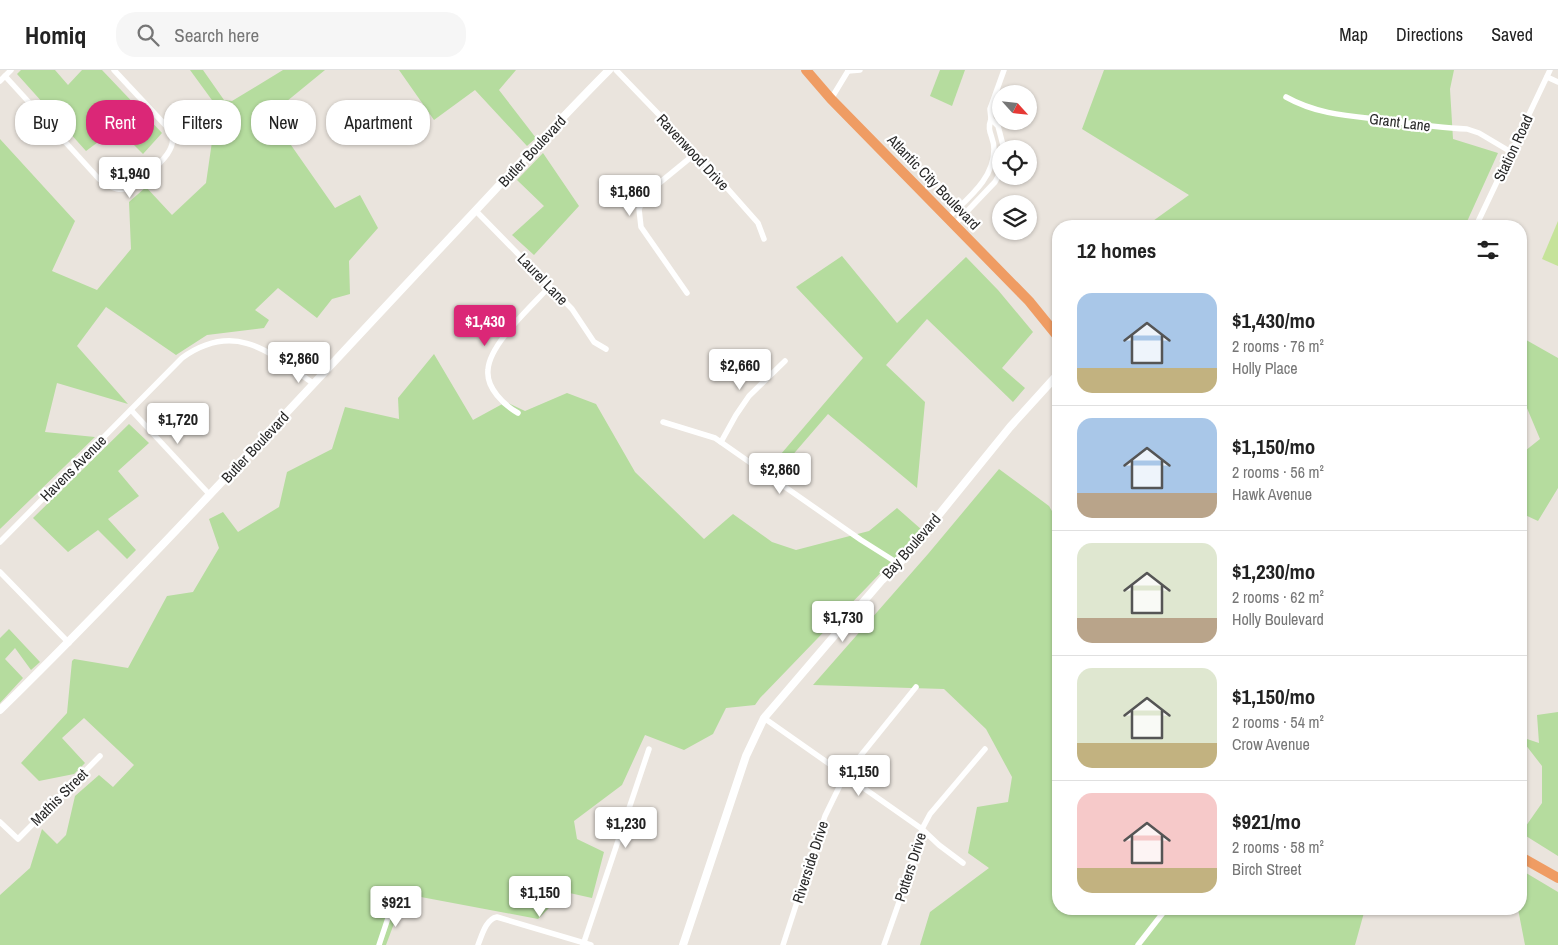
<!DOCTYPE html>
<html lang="en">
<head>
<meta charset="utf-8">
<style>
	:root { --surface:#fff; --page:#f6f6f6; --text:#222; --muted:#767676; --line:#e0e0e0; --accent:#db2777 }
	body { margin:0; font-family:"Archivo Narrow",sans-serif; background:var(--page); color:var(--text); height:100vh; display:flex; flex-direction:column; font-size:19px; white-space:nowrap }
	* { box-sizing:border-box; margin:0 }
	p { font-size:16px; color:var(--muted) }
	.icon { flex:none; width:28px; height:28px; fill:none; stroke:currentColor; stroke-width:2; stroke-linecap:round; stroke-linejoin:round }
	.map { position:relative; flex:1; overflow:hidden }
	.panel { position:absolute; left:1052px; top:150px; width:475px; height:695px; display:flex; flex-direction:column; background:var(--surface); border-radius:20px; box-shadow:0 1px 4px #0004 }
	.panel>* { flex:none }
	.guide { position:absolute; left:15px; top:30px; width:475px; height:45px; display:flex; gap:10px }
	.needle { width:32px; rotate:117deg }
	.tools { position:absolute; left:992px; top:15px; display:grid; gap:10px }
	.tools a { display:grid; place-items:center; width:45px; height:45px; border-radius:50%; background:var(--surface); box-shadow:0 1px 4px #0004; font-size:25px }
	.price { position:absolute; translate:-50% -42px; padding:0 11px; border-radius:5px; background:#fff; color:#222; font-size:16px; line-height:32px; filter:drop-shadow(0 1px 2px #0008) }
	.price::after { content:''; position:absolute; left:50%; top:30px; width:15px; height:11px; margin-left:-8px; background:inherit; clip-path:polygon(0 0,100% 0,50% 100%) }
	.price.active { background:var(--accent); color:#fff }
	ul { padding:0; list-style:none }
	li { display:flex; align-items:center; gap:15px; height:125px; padding:0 25px }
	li+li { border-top:1px solid var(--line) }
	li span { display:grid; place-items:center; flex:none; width:140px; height:100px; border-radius:15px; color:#555 }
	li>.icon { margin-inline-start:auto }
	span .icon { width:60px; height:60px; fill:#fffc; stroke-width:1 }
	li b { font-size:21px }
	h2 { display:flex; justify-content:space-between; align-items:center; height:60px; padding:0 25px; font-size:21px }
	.chip { padding:0 18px; border-radius:20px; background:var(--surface); box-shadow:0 1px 4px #0004; font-size:18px; line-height:45px }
	.chip.active { background:var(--accent); color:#fff }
	header { display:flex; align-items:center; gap:30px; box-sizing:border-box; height:70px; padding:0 25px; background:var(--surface); border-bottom:1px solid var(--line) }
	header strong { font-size:24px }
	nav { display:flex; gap:28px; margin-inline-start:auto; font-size:18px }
	.search { width:350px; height:45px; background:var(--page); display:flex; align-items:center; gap:12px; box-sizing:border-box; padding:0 18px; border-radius:20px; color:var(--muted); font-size:19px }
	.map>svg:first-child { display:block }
	.green { fill:#b5dc9e }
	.pitch { fill:#c6e39a }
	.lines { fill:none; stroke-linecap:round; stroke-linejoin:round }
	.street { stroke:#fff; stroke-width:5.5 }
	.secondary { stroke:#fff; stroke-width:8 }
	.highway { stroke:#ef9c63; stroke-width:10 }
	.labels { text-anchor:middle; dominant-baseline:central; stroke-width:4.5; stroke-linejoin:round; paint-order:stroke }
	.street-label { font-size:15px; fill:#292929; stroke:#fff }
</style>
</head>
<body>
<header>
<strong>Homiq</strong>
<div class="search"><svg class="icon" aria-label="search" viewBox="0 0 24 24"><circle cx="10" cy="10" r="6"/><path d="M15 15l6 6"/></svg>Search here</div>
<nav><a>Map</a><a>Directions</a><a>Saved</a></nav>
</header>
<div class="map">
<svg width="1558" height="875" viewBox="0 0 1558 875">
	<rect width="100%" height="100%" fill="#eae4dd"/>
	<g class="green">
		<path d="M21,0H55L68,15L82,0H102L162,63L143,84L117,58L86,81L17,4Z"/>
		<path d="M190,0H203L224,30L232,31L283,0H325L270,45L335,138L360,125L378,158L349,191L350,224L332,229L317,248L278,218L255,240L269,250L264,258L207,265L176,285L106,237L77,276L128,334L57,313L45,362L95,367L0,459V69L75,151L52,201L97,220L131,179L129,132L146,117L172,145L206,113L217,37Z"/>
		<path d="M399,0H516L499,20L536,68L527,76L475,20L434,50Z"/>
		<path d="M940,0H965L952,36L930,26Z"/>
		<path d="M1104,0H1454L1450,19L1453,69L1498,83L1465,156H1146L1189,125L1082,59Z"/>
		<path d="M543,83L579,136L534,185L512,165L544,136L517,110Z"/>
		<path d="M842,186L897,253L966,187L998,220L1033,262L1002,298L1025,318L1013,332L927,249L886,295L925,332L917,418L828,344L784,395L775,391L863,288L796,217Z"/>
		<path d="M1521,267L1558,288V418L1538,451L1521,443V384L1540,369L1521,324Z"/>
		<path d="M434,284L473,350L506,332L525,341L567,323L596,334L635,402L704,469L733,444L772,472L796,480L869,461L897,438L922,460L760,628L755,635L726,638L713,664L684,680L645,665L622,715L574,751L577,769L604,782L592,828L565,822L538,849L405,824L386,875H0V825L30,798L42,759L57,774L66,765L75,726L99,705L113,717L134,695L84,648L62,668L85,693L74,704L39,711L21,693L67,643L72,591L74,589L128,598L167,526L193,522L219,478L209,449L223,442L238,462L279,437L287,402L332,379L345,337L399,349L398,328Z"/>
		<path d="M129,354L149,373L118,401L139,426L108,449L136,480L127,489L98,460L68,482L33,448Z"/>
		<path d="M999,399L1049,436L1059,453V839H1365L1355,875H920L930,842L989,798L968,783L977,737L1008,732L1012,707L986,659L944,619L813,615L928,484Z"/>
		<path d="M9,559L40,592L31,600L15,578L5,589L23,608L0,633V568Z"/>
		<path d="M1558,642V786L1521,763L1542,733V696L1521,669V667L1539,673L1537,645Z"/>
		<path d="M1521,800L1558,822V875H1525L1518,839H1521Z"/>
	</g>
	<path class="pitch" d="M1558,151V196L1542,189Z"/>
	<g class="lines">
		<g class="street">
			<path d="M616,0L696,83L758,153L764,169"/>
			<path d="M848,0V1L860,0"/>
			<path d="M5,6L99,109C111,119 122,123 136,115C149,102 184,79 169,59L114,0"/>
			<path d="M1547,7L1558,12"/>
			<path d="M0,11L11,0"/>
			<path d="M1286,27C1318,45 1351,46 1386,50C1413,54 1440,58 1467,59L1479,63L1511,82"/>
			<path d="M831,29L848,1"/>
			<path d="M991,49L990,39L1004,0"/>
			<path d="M476,141L572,239L594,272L606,279"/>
			<path d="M948,148C968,128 994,109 994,79C994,66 986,62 991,49L998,56L1004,79"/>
			<path d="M954,155L995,112L1001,101"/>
			<path d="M1476,156L1550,0"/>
			<path d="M687,223L641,157L639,139L646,124L696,83"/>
			<path d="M131,340L210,425"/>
			<path d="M518,343C504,335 486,318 488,300C489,274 532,236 550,216"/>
			<path d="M663,352L715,368L861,470L899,494"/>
			<path d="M721,372L736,345L749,326L785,291"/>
			<path d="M0,472L182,288C235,250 270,282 314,314"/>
			<path d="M0,502L69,573"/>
			<path d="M764,648L922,759L939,775L963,793"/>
			<path d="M0,752L18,769L100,686"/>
			<path d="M379,875L393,833"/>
			<path d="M478,875C482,865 486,849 497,847L591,875"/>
			<path d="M583,875L649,679"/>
			<path d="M783,875L825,746L845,705L916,617"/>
			<path d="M884,875L917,781L922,759L930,744L985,679"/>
			<path d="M1138,875L1166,839"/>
		</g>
		<g class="secondary">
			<path d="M0,640C154,489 299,328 447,171C501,114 554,55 609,0"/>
			<path d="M683,875L746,686L764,648L882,510L899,494L1010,357L1059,303"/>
		</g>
		<g class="highway">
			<path d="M806,0L831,29L1029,231L1059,268"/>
			<path d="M1521,787L1558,808"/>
		</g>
	</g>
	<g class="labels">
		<g class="street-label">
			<text transform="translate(1400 52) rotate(7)">Grant Lane</text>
			<text transform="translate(1513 78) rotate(-65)">Station Road</text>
			<text transform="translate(532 81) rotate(-47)">Butler Boulevard</text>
			<text transform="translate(693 82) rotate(47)">Ravenwood Drive</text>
			<text transform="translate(934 112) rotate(46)">Atlantic City Boulevard</text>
			<text transform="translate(543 209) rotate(46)">Laurel Lane</text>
			<text transform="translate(255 377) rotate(-47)">Butler Boulevard</text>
			<text transform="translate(73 398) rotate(-45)">Havens Avenue</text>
			<text transform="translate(911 476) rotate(-49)">Bay Boulevard</text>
			<text transform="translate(59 727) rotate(-45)">Mathis Street</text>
			<text transform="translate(810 792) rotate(-72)">Riverside Drive</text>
			<text transform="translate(910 797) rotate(-72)">Potters Drive</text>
		</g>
	</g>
</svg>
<div class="tools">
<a><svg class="needle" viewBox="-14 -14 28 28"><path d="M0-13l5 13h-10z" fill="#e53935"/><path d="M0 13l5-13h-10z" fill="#767676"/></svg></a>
<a><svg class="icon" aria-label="locate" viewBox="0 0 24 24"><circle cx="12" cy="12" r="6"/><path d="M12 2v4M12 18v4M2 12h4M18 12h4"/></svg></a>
<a><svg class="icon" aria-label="layers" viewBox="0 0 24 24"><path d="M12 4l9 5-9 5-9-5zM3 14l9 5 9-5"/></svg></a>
</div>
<b class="price" style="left:130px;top:129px">$1,940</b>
<b class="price" style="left:630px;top:147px">$1,860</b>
<b class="price active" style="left:485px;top:277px">$1,430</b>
<b class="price" style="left:299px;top:314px">$2,860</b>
<b class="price" style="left:740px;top:321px">$2,660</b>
<b class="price" style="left:178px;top:375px">$1,720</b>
<b class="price" style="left:780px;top:425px">$2,860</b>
<b class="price" style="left:843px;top:573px">$1,730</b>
<b class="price" style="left:859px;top:727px">$1,150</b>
<b class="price" style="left:626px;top:779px">$1,230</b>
<b class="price" style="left:540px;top:848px">$1,150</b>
<b class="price" style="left:396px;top:858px">$921</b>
<div class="guide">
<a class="chip">Buy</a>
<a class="chip active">Rent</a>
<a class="chip">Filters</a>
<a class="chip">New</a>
<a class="chip">Apartment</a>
</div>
<section class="panel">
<h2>12 homes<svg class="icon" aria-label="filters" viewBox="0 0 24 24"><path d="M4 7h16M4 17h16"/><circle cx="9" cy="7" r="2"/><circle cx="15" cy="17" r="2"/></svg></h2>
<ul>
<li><span style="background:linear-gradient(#a9c7e8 75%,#c2b280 0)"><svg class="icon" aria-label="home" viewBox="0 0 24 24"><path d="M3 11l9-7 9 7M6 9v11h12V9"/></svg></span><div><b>$1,430/mo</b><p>2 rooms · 76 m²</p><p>Holly Place</p></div></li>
<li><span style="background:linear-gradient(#a9c7e8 75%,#b9a48a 0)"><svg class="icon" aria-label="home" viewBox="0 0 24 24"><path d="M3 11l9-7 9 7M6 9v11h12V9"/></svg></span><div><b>$1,150/mo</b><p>2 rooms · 56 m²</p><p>Hawk Avenue</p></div></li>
<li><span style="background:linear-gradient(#dfe7d0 75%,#b9a48a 0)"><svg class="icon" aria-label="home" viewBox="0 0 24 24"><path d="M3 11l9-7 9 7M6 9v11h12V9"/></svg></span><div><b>$1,230/mo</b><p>2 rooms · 62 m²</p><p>Holly Boulevard</p></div></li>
<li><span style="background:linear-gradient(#dfe7d0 75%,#c2b280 0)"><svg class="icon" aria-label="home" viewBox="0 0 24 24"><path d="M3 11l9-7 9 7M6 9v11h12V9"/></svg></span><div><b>$1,150/mo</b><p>2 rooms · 54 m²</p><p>Crow Avenue</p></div></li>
<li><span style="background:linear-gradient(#f6c9c9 75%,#c2b280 0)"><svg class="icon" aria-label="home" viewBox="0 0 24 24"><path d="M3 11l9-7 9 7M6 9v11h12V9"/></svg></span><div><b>$921/mo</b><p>2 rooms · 58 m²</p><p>Birch Street</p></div></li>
</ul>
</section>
</div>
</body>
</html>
